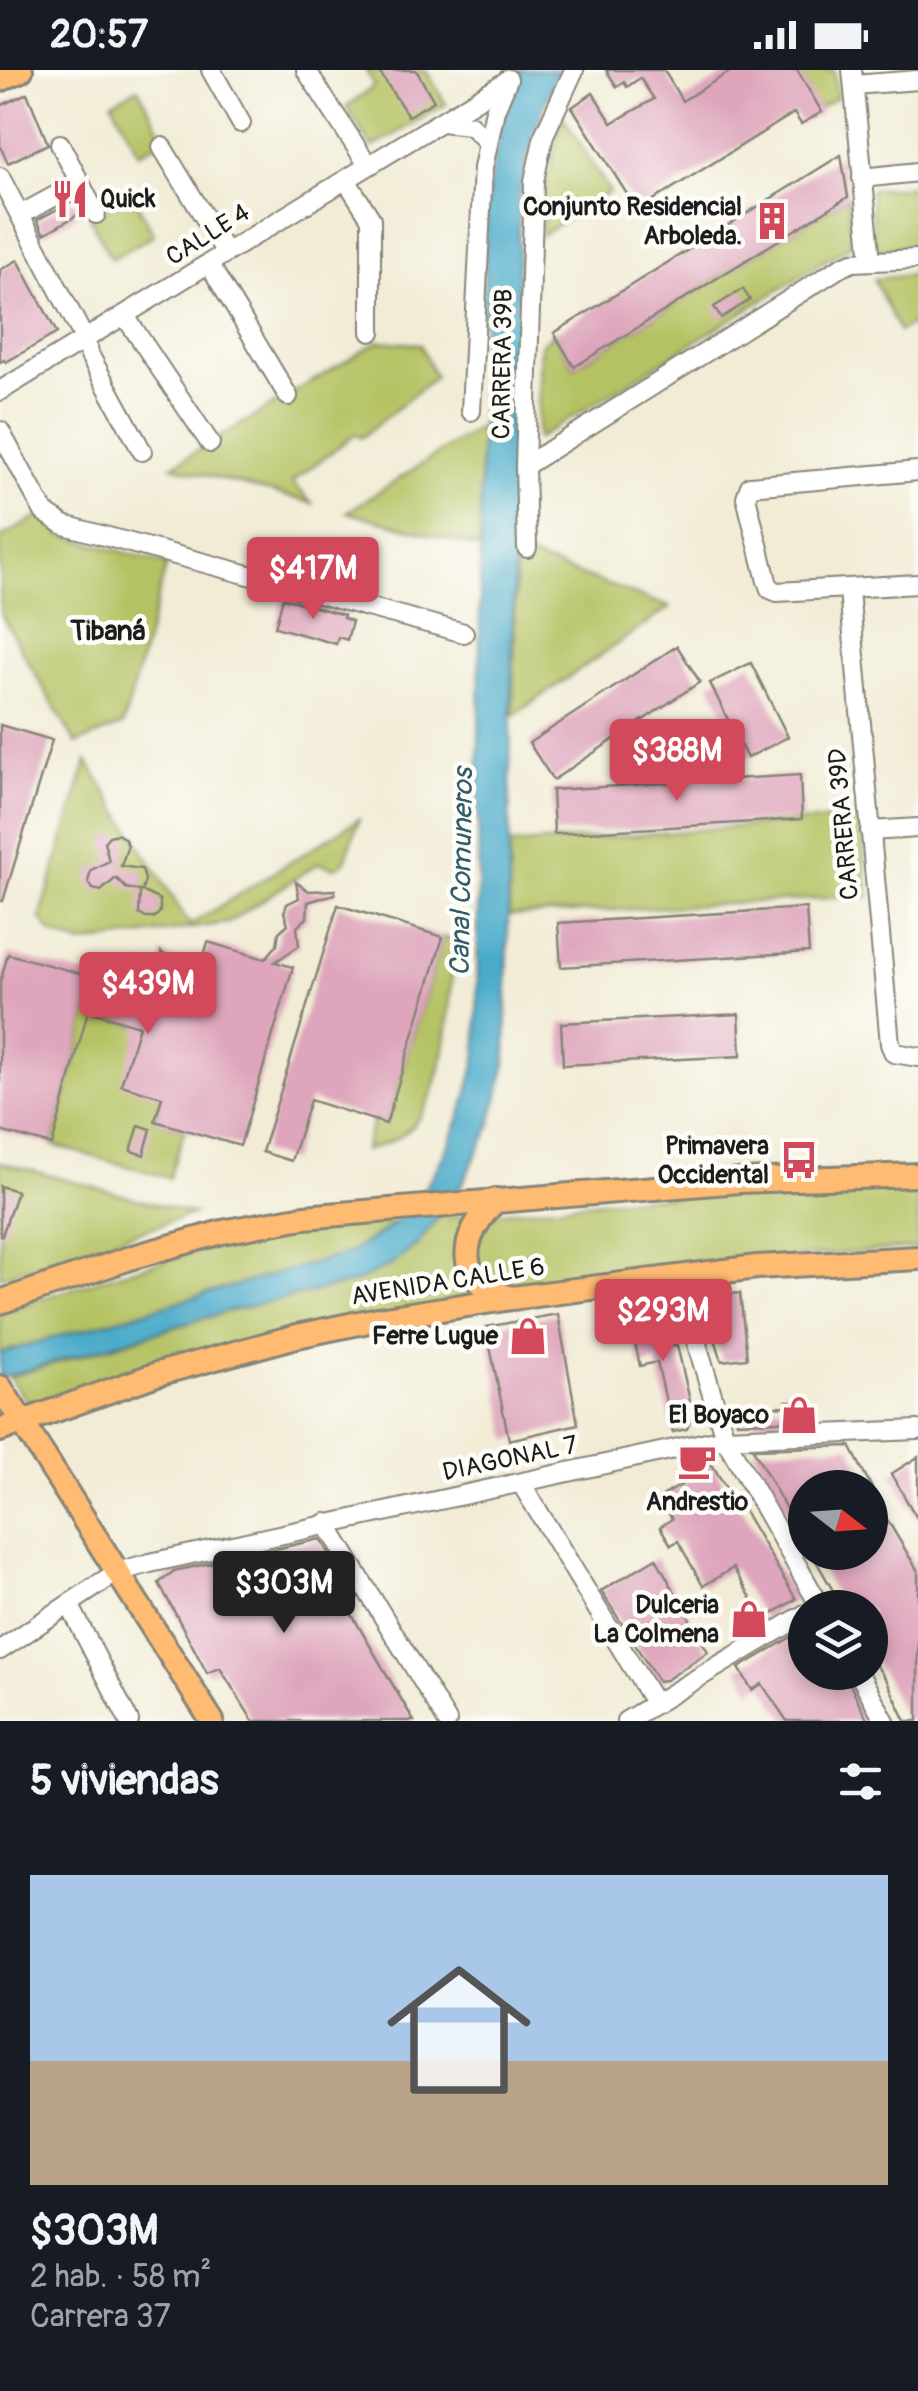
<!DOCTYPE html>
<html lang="es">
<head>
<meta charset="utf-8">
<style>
	:root { --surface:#171b24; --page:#242831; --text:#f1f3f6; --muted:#9ea1a6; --accent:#d1495b }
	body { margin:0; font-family:Pangolin,sans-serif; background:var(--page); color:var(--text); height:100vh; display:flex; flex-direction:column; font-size:38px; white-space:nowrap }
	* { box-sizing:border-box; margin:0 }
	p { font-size:32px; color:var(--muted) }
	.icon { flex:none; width:55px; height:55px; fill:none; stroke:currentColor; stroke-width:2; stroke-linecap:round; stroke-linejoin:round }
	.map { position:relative; height:1651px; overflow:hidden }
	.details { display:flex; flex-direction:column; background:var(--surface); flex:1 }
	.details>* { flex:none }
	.needle { width:65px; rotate:107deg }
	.controls { position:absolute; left:788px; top:1400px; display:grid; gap:20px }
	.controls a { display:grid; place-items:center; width:100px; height:100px; border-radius:50%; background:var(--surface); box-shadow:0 5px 15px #0003; font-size:50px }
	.price { position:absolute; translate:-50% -85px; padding:0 22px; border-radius:10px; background:var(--accent); color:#fff; font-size:32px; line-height:65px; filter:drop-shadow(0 2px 5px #0008) }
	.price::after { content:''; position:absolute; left:50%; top:60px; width:30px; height:22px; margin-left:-15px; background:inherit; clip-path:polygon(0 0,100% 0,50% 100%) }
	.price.active { background:#222; color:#fff }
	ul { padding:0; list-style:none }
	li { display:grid; align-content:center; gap:20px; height:530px; padding:0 30px }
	li span { display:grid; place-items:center; height:310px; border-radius:0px; color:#555 }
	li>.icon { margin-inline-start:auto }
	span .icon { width:180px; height:180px; fill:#fffc; stroke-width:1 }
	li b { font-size:42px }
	h2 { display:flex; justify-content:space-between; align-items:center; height:120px; padding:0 30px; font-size:42px }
	.status { display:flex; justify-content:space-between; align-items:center; height:70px; padding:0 50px; background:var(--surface); direction:ltr }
	.status svg { height:28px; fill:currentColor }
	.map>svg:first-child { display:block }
	.green { fill:#b5c263; stroke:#686f40; stroke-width:2.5 }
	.water { fill:#4bacca; stroke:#346473; stroke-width:2.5 }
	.building { fill:#dea5bc }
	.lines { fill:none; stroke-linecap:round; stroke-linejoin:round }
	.minor-casing { stroke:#878479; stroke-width:22 }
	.major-casing { stroke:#878479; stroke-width:28 }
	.minor { stroke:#fff; stroke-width:18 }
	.major { stroke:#febb71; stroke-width:22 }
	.labels { text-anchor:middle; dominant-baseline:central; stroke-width:9; stroke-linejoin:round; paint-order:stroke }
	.poi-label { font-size:25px; font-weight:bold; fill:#1c1c1c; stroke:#fdfcf7; text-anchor:end }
	.street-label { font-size:25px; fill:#1c1c1c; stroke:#fdfcf7 }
	.neighbourhood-label { font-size:28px; font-weight:bold; fill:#1c1c1c; stroke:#fdfcf7 }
	.water-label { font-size:28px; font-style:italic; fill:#315d6a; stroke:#fdfcf7 }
</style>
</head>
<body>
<div class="status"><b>20:57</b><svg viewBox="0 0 49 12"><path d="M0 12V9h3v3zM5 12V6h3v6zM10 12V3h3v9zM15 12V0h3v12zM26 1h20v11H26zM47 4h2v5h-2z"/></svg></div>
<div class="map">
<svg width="918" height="1651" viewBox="0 0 918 1651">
	<rect width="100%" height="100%" fill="#fdfcf7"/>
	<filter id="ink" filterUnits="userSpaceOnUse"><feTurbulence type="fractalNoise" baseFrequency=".01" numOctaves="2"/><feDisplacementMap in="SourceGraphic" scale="20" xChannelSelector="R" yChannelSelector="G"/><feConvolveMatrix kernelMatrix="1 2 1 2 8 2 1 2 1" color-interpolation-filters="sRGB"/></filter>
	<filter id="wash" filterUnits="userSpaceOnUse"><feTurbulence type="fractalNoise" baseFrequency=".0048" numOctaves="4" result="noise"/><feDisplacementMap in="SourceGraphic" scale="40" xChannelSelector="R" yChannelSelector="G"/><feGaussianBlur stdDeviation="2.25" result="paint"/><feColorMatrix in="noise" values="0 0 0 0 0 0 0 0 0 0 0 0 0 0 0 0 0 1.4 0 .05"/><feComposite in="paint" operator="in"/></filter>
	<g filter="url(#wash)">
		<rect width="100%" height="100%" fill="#f2ecd6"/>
		<g class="green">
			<path d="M366,0H426L446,34L372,78L346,37L374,16Z"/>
			<path d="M796,0H834L837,28L818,38Z"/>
			<path d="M138,18L165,69L139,83L112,32Z"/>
			<path d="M562,45L610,122L542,165V134Z"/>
			<path d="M918,116V177L875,180L870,120Z"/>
			<path d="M133,125L154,165L111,189L90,148Z"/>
			<path d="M848,127L851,175L537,369L540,275L554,263L574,297Z"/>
			<path d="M918,204V250L899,262L874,209Z"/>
			<path d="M379,271L420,274L435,307L361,368L355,364L292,412L312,433L172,396Z"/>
			<path d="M481,356L480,478L347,442Z"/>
			<path d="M41,445L61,465L167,494L123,655L76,674L0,543V468Z"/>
			<path d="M516,482L670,537L513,646Z"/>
			<path d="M87,691L190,855L359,749L345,792L334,798L319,793L228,853L81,874L52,864L40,848Z"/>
			<path d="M861,747L868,826L509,846L510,775Z"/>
			<path d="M443,867L454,871C450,924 450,1026 406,1062C394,1072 378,1076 364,1081L373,1050L386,1053Z"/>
			<path d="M97,908L110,910L101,945L179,968L155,1050L185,1060L169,1108L52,1075Z"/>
			<path d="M0,1092L193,1144L0,1207Z"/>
			<path d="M918,1114V1178L633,1199L507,1219L491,1215C466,1179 473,1179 493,1143L620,1129Z"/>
			<path d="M466,1146L461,1173L482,1223L32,1339L9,1307L225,1242L353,1213L418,1174L438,1147Z"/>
			<path d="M396,1152L349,1183L0,1283V1243C130,1197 258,1158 396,1152Z"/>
		</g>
		<path class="water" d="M520,0H558L533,66L519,129L506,994L490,1058L461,1116L418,1174L392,1195L353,1213L225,1242L0,1308V1283L349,1183C364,1173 382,1165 396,1152C439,1112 467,1040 477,983L481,356L486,135L500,56Z"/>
		<g id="blocks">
			<g class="building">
				<path d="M378,0H416L434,31L408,46Z"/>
				<path d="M606,0H664L682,31L733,0H797L822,42L801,54L794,43L637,140L572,37L593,23L612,53L654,29L640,8L627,17L624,12L617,17Z"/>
				<path d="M27,23L48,74L8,93L0,76V36Z"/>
				<path d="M841,85L848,127L574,297L554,263Z"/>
				<path d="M75,130L81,143L44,164L37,150Z"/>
				<path d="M18,190L57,263L6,292L4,290L0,292V200Z"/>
				<path d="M743,219L750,230L721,248L714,237Z"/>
				<path d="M283,528L344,545L343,548L352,551L347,570L338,567L336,574L275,557Z"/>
				<path d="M677,576L700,612L553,710L529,673Z"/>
				<path d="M751,593L788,667L747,688L710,613Z"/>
				<path d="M0,655L52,670L3,831H0Z"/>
				<path d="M800,705L802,749L554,764L552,720Z"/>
				<path d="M117,764L124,768L128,775L121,796L142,799L145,810L142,821L160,830V842L154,848H146L139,844L140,821L126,818L116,808L101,821L93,819L88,812L91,800L109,791L104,772L109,766Z"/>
				<path d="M296,812L309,821L335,820V824L308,832L307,848L297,857L299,876L275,892L293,897L240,1076L155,1051L162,1027L121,1015L139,956L88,941L52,1075L0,1061V913L8,884L190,933L208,872L265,889L277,875L279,862L288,854L284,842L287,834L299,828Z"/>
				<path d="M338,835L443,867L386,1054L310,1030L291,1091L262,1082Z"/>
				<path d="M806,838L809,882L561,897L558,853Z"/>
				<path d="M161,882L172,890H179L185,906L153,916L162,896Z"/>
				<path d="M739,944L741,986L563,995L561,953Z"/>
				<path d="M139,1055L151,1059L144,1085L131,1081Z"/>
				<path d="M0,1116L17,1121L2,1166L0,1165Z"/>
				<path d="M740,1223L747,1288L722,1291L702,1227Z"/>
				<path d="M663,1238L671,1276L677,1275L693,1344L687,1359L673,1362L657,1292L640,1296L629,1246Z"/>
				<path d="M558,1244L578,1354L509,1370L486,1257Z"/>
				<path d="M786,1331H812V1350L737,1352L736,1338L786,1336Z"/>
				<path d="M850,1376L872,1418H805V1473L753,1379Z"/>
				<path d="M918,1387V1450L891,1404Z"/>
				<path d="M697,1388L713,1396L738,1438L741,1436L796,1529L764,1549L733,1498L703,1516L678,1471L671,1475L660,1457L672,1449L659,1428L688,1411L679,1395Z"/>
				<path d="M870,1421L918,1501V1651H906L887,1611L870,1586V1538H843L811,1482H870Z"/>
				<path d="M321,1469L355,1527L345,1533L414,1651H253L220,1598L207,1603L159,1513L174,1501Z"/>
				<path d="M656,1488L708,1582L666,1610L658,1611L601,1521Z"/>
				<path d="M805,1559V1602H844L868,1651H787L762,1614L752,1620L739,1598Z"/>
			</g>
		</g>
	</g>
	<g filter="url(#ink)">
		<use href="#blocks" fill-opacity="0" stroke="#878479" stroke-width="2.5"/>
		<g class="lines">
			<g class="minor-casing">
				<g id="minor">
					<path d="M211,0L241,53"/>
					<path d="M306,0L368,95"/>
					<path d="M852,0L871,191"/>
					<path d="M854,15L918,10"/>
					<path d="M441,52L470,55L487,71"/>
					<path d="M60,74L96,144"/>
					<path d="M162,77L226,183"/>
					<path d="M0,107L85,270L90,286L142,381"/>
					<path d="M862,108L918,102"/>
					<path d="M346,110L371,149V262"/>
					<path d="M20,145L79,113"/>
					<path d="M209,194L288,326"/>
					<path d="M125,246L210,373"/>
					<path d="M0,321L507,11"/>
					<path d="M471,341L483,98L495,40L508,9"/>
					<path d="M0,361L44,442L64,455L464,563"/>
					<path d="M525,396L841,197L853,192L918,189"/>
					<path d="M918,401L750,416L746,427L767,511L770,519L777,522L918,514"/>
					<path d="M527,478L525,396L534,111L544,65L574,0"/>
					<path d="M849,520L890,974L894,983L918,987"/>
					<path d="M870,761L918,758"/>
					<path d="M677,1207L725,1368L821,1538"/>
					<path d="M521,1413L655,1634"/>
					<path d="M326,1453L447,1651"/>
					<path d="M69,1534L129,1651"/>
					<path d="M0,1580L117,1502L150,1493L725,1368L918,1360"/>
					<path d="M858,1602L885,1651"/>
					<path d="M626,1651L805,1544"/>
				</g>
			</g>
			<g class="major-casing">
				<g id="major">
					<path d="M0,10L21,0"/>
					<path d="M496,1130C459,1167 452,1211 511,1228"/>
					<path d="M0,1232L133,1187L222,1162L304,1147L739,1111L918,1105"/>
					<path d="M0,1317L212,1651"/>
					<path d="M0,1360L157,1304L297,1266L378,1249L512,1228L757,1197L918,1188"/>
				</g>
			</g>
			<use href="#minor" class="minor"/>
			<use href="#major" class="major"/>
		</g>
	</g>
	<defs>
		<g id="restaurant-bare" transform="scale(3)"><path d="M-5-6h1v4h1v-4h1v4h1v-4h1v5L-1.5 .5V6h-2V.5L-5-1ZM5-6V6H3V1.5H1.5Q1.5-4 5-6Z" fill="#d1495b" stroke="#fdfcf7" stroke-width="2.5" paint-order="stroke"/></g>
		<g id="building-bare" transform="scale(3)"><path d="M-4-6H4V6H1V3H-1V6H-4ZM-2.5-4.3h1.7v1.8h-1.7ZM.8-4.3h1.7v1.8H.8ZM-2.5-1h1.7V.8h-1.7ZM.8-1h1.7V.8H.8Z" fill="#d1495b" stroke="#fdfcf7" stroke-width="2.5" paint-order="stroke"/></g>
		<g id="bus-bare" transform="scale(3)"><path d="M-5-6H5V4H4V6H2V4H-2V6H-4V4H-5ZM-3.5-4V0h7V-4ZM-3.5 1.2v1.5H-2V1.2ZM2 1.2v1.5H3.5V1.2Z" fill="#d1495b" stroke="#fdfcf7" stroke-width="2.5" paint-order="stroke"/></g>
		<g id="shop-bare" transform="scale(3)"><path d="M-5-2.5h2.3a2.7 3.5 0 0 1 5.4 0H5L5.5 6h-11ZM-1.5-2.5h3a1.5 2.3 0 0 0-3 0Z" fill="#d1495b" stroke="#fdfcf7" stroke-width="2.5" paint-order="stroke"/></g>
		<g id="cafe-bare" transform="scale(3)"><path d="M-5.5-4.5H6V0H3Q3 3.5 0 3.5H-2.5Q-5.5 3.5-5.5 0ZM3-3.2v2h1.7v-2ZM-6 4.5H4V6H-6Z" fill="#d1495b" stroke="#fdfcf7" stroke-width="2.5" paint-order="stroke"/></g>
	</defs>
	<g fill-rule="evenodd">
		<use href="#restaurant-bare" x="70" y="129"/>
		<use href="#building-bare" x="772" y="151"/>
		<use href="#bus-bare" x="799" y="1090"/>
		<use href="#shop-bare" x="528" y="1266"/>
		<use href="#shop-bare" x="799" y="1345"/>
		<use href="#cafe-bare" x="697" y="1391"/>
		<use href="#shop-bare" x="749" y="1549"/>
	</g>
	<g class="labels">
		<g class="poi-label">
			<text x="100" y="129" text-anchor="start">Quick</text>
			<text x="742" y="137">Conjunto Residencial<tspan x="742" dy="29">Arboleda.</tspan></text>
			<text x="769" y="1076">Primavera<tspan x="769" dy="29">Occidental</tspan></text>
			<text x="498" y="1266">Ferre Lugue</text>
			<text x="769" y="1345">El Boyaco</text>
			<text x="697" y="1432" text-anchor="middle">Andrestio</text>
			<text x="719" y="1535">Dulceria<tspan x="719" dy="29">La Colmena</tspan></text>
		</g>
		<g class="street-label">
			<text transform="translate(208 165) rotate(-32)">CALLE 4</text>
			<text transform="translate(503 294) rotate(-89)">CARRERA 39B</text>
			<text transform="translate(844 754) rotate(-95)">CARRERA 39D</text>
			<text transform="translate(448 1212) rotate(-9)">AVENIDA CALLE 6</text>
			<text transform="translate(510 1389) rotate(-12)">DIAGONAL 7</text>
		</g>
		<g class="neighbourhood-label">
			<text x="108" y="561">Tibaná</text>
		</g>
		<g class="water-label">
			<text transform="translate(462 802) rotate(-89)">Canal Comuneros</text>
		</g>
	</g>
</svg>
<div class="controls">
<a><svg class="needle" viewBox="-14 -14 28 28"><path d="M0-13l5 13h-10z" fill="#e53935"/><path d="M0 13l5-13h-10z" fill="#9ea1a6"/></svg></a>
<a><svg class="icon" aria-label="layers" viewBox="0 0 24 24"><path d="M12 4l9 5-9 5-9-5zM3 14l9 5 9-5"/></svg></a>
</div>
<b class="price" style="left:313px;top:552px">$417M</b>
<b class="price" style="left:677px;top:734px">$388M</b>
<b class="price" style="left:148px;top:967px">$439M</b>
<b class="price" style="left:663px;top:1294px">$293M</b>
<b class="price active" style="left:284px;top:1566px">$303M</b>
</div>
<section class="details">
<h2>5 viviendas<svg class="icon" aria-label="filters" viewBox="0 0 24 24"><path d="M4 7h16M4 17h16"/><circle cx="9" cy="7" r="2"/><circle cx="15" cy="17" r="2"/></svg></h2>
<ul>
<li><span style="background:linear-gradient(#a9c7e8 60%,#b9a48a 0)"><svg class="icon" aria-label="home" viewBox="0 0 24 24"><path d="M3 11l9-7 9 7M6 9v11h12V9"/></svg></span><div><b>$303M</b><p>2 hab. · 58 m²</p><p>Carrera 37</p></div></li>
</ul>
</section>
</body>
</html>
